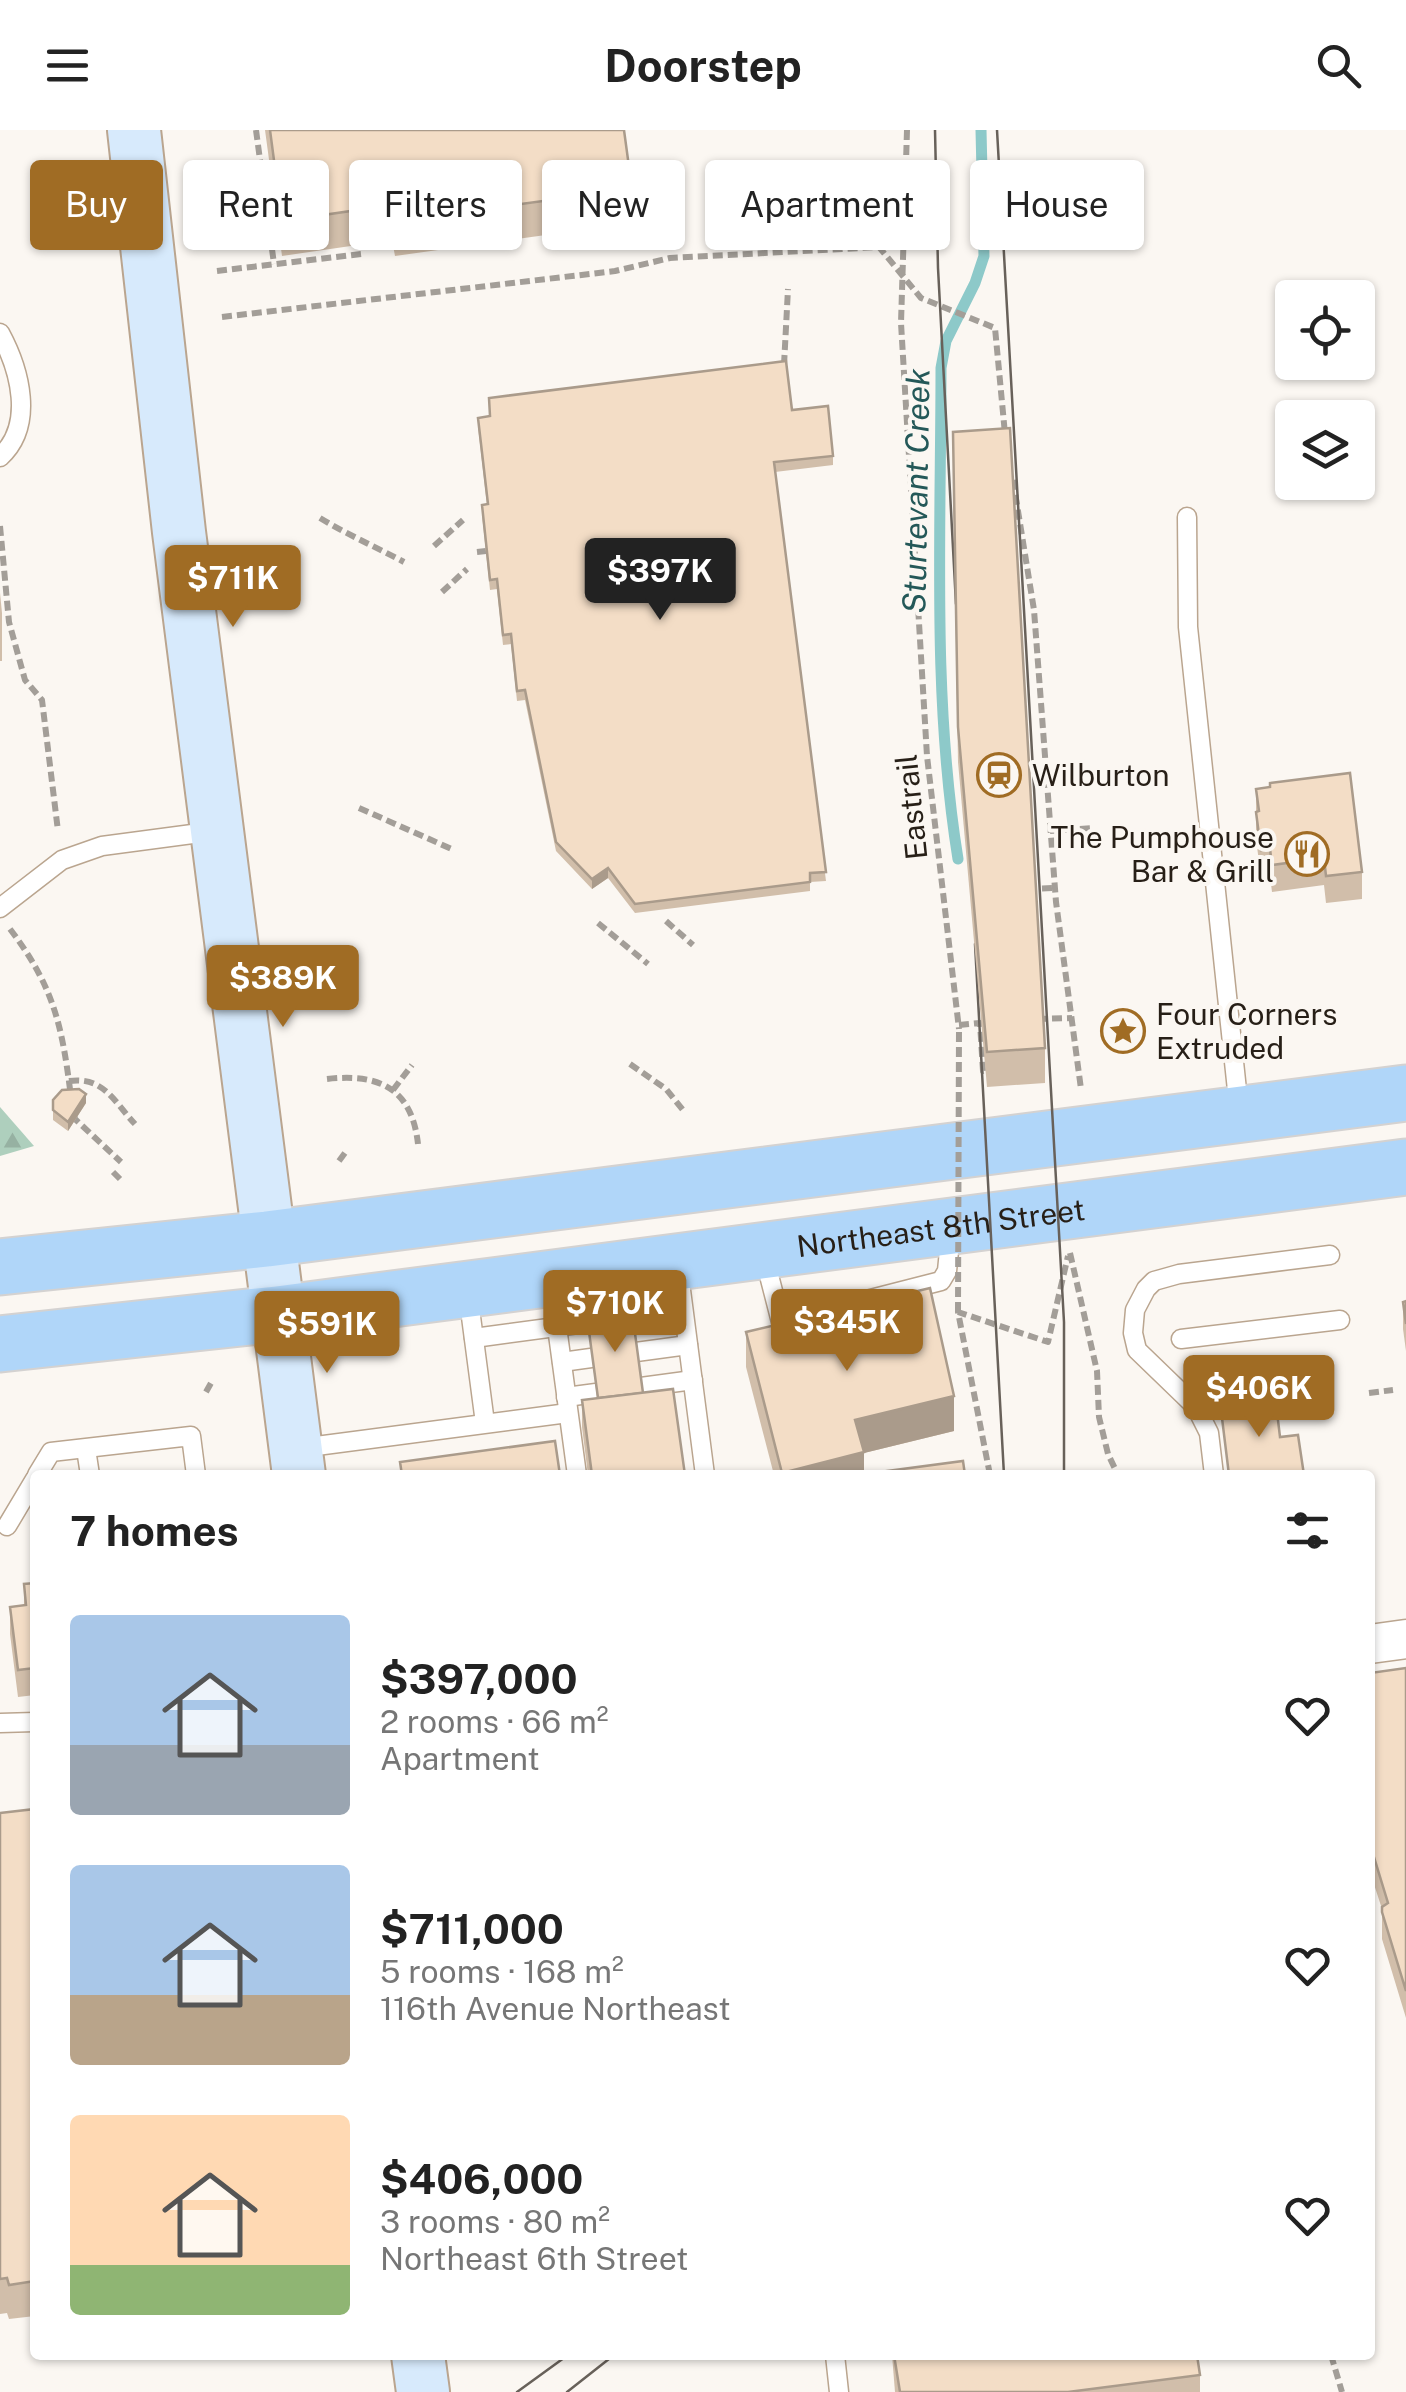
<!DOCTYPE html>
<html lang="en">
<head>
<meta charset="utf-8">
<style>
	:root { --surface:#fff; --page:#f6f6f6; --text:#222; --muted:#767676; --accent:#a06c24 }
	body { margin:0; font-family:"Public Sans",sans-serif; background:var(--page); color:var(--text); height:100vh; display:flex; flex-direction:column; font-size:38px; white-space:nowrap }
	* { box-sizing:border-box; margin:0 }
	p { font-size:32px; color:var(--muted) }
	.icon { flex:none; width:55px; height:55px; fill:none; stroke:currentColor; stroke-width:2; stroke-linecap:round; stroke-linejoin:round }
	.map { position:relative; flex:1; overflow:hidden }
	.drawer { position:absolute; left:30px; top:1340px; width:1345px; height:890px; display:flex; flex-direction:column; background:var(--surface); border-radius:10px; box-shadow:0 2px 8px #0004 }
	.drawer>* { flex:none }
	.banner { position:absolute; left:30px; top:30px; width:1348px; height:90px; display:flex; gap:20px }
	.fabs { position:absolute; left:1275px; top:150px; display:grid; gap:20px }
	.fabs a { display:grid; place-items:center; width:100px; height:100px; border-radius:10px; background:var(--surface); box-shadow:0 2px 8px #0004; font-size:50px }
	.price { position:absolute; translate:-50% -85px; padding:0 22px; border-radius:10px; background:var(--accent); color:#fff; font-size:32px; line-height:65px; filter:drop-shadow(0 2px 5px #0008) }
	.price::after { content:''; position:absolute; left:50%; top:60px; width:30px; height:22px; margin-left:-15px; background:inherit; clip-path:polygon(0 0,100% 0,50% 100%) }
	.price.selected { background:#222; color:#fff }
	ul { padding:0; list-style:none }
	li { display:flex; align-items:center; gap:30px; height:250px; padding:0 40px }
	li span { display:grid; place-items:center; flex:none; width:280px; height:200px; border-radius:10px; color:#555 }
	li>.icon { margin-inline-start:auto }
	span .icon { width:120px; height:120px; fill:#fffc; stroke-width:1 }
	li b { font-size:42px }
	h2 { display:flex; justify-content:space-between; align-items:center; height:120px; padding:0 40px; font-size:42px }
	.tag { padding:0 35px; border-radius:10px; background:var(--surface); box-shadow:0 2px 8px #0004; font-size:35px; line-height:90px }
	.tag.selected { background:var(--accent); color:#fff }
	header { display:flex; justify-content:space-between; align-items:center; height:130px; padding:0 40px; background:var(--surface); font-size:45px; font-weight:700 }
	.map>svg:first-child { display:block }
	.forest { fill:url(#forest-firs) }
	.lines { fill:none; stroke-linecap:round; stroke-linejoin:round }
	.stream { stroke:#8dc9c9; stroke-width:11 }
	.lane-casing { stroke:#baa58f; stroke-width:21 }
	.street-casing { stroke:#baa58f; stroke-width:41 }
	.secondary-casing { stroke:#baa58f; stroke-width:56 }
	.primary-casing { stroke:#d4d2d1; stroke-width:59 }
	.path { stroke:#a39e98; stroke-width:6; stroke-dasharray:10 5; stroke-linecap:butt }
	.lane { stroke:#fff; stroke-width:18 }
	.street { stroke:#fff; stroke-width:38 }
	.secondary { stroke:#d7eafc; stroke-width:52 }
	.primary { stroke:#b0d6f9; stroke-width:55 }
	.tram { stroke:#68615a; stroke-width:2.5 }
	.path-bridge { stroke:#a39e98; stroke-width:6; stroke-dasharray:10 5; stroke-linecap:butt }
	.wall { fill:#d1beaa }
	.shaded-wall { fill:#aa9b8b }
	.building { fill:#f3ddc6; stroke:#aa9b8b; stroke-width:2.5 }
	.labels { text-anchor:middle; dominant-baseline:central; stroke-width:8; stroke-linejoin:round; paint-order:stroke }
	.poi-label { font-size:30px; fill:#271f17; stroke:#fbf7f2; text-anchor:start }
	.street-label { font-size:30px; fill:#271f17; stroke:#fbf7f2 }
	.water-label { font-size:32px; font-style:italic; fill:#245858; stroke:#fbf7f2 }
</style>
</head>
<body>
<header><svg class="icon" aria-label="menu" viewBox="0 0 24 24"><path d="M4 6h16M4 12h16M4 18h16"/></svg>Doorstep<svg class="icon" aria-label="search" viewBox="0 0 24 24"><circle cx="10" cy="10" r="6"/><path d="M15 15l6 6"/></svg></header>
<div class="map">
<svg width="1406" height="2262" viewBox="0 0 1406 2262">
	<defs>
		<pattern id="forest-firs" width="22" height="20" patternUnits="userSpaceOnUse" patternTransform="scale(2.5)"><rect width="22" height="20" fill="#aecfbd"/><path d="M5 1l3.5 6h-7zM16 11l3.5 6h-7z" fill="#96b1a2"/></pattern>
	</defs>
	<rect width="100%" height="100%" fill="#fbf7f2"/>
	<path class="forest" d="M0,977L34,1016L0,1026Z"/>
	<g class="lines">
		<path class="stream" d="M958,729C932,568 941,401 941,238L946,211L975,153L984,126L981,0"/>
		<g class="lane-casing">
			<g id="lane">
				<path d="M0,203C20,240 35,295 0,327"/>
				<path d="M1187,387L1188,497L1239,979"/>
				<path d="M0,778L62,730L102,716L215,701"/>
				<path d="M764,1126L781,1192L941,1151L947,1141L951,1101"/>
				<path d="M678,1137L705,1345"/>
				<path d="M468,1164L485,1293"/>
				<path d="M557,1197L577,1345"/>
				<path d="M474,1208L683,1180"/>
				<path d="M1181,1209L1340,1190"/>
				<path d="M636,1222L688,1215"/>
				<path d="M562,1232L591,1228"/>
				<path d="M641,1257L693,1250"/>
				<path d="M566,1267L596,1263"/>
				<path d="M301,1318L568,1283"/>
				<path d="M86,1319L90,1345"/>
				<path d="M37,1345L51,1322L191,1306L196,1345"/>
				<path d="M1214,1345L1209,1303L1196,1277L1137,1220L1133,1203L1135,1180L1146,1159L1154,1151L1179,1144L1330,1125"/>
				<path d="M7,1396L35,1349"/>
				<path d="M0,1593L35,1592"/>
				<path d="M835,2225L839,2262"/>
			</g>
		</g>
		<g class="street-casing">
			<path id="street" d="M1370,1514L1406,1509"/>
		</g>
		<g class="secondary-casing">
			<g id="secondary">
				<path d="M134,0L179,402L299,1345"/>
				<path d="M418,2225L423,2262"/>
			</g>
		</g>
		<g class="primary-casing">
			<g id="primary">
				<path d="M0,1137L267,1109L1406,963"/>
				<path id="s1" d="M0,1214L277,1184L1406,1037"/>
			</g>
		</g>
		<g class="path">
			<path d="M256,0L274,134"/>
			<path d="M907,0L901,193L927,626L959,899"/>
			<path d="M186,38L204,36"/>
			<path d="M36,48L39,35"/>
			<path d="M54,63L66,56"/>
			<path d="M217,141L361,124"/>
			<path d="M222,187L615,141L670,128L879,117L921,168L995,198L1005,304"/>
			<path d="M784,235L788,159"/>
			<path d="M1013,350L1034,480L1056,772L1081,959"/>
			<path d="M320,388C348,405 376,417 404,432"/>
			<path d="M0,396L9,492L25,550L42,570L58,701"/>
			<path d="M434,416L463,390"/>
			<path d="M477,422L486,421"/>
			<path d="M442,462L467,439"/>
			<path d="M359,678L454,720"/>
			<path d="M1050,701L1094,698"/>
			<path d="M1027,759L1055,758"/>
			<path d="M666,791L693,815"/>
			<path d="M598,793L648,834"/>
			<path d="M10,799C54,857 62,895 71,967"/>
			<path d="M1037,889L1072,888"/>
			<path d="M959,895L980,893L983,941L992,940"/>
			<path d="M630,934L666,959L683,980"/>
			<path d="M327,949C380,943 412,959 418,1014"/>
			<path d="M69,951C104,946 115,973 135,994"/>
			<path d="M393,960L412,935"/>
			<path d="M74,984L75,989L121,1032"/>
			<path d="M339,1031L347,1020"/>
			<path d="M113,1042L120,1049"/>
			<path d="M1070,1123L1097,1241L1099,1287L1108,1324L1118,1345"/>
			<path d="M206,1262L211,1253"/>
			<path d="M1369,1263L1393,1260"/>
			<path d="M990,1345L958,1182L1048,1212L1068,1126"/>
			<path d="M1331,2225L1342,2262"/>
		</g>
		<use href="#lane" class="lane"/>
		<use href="#street" class="street"/>
		<use href="#secondary" class="secondary"/>
		<use href="#primary" class="primary"/>
		<g class="tram">
			<path d="M935,0L938,138L956,474"/>
			<path d="M997,0L1064,1192V1345"/>
			<path d="M975,814L1004,1345"/>
			<path d="M517,2262L568,2225"/>
			<path d="M567,2262L614,2225"/>
		</g>
		<path class="path-bridge" d="M958,1182L959,899"/>
	</g>
	<g class="wall">
		<path d="M265,0H624L632,59V93L395,126L392,110L282,126Z"/>
		<path d="M489,268L792,280L833,326V335L775,342L826,751L810,752V761L635,783L608,748L592,759L556,721L525,570L517,571L511,514L503,515L497,459L490,460L482,385V375H487L478,297V288L490,286Z"/>
		<path d="M953,337L1045,918V953L987,957L958,632Z"/>
		<path d="M0,463L2,483V531H0Z"/>
		<path d="M1256,659L1362,742V769L1326,773L1324,755L1272,762L1270,746L1261,747L1256,709Z"/>
		<path d="M53,970L86,973L68,1001L53,990Z"/>
		<path d="M1406,1171V1221L1403,1199V1172Z"/>
		<path d="M587,1187L643,1263L685,1345H588L582,1297V1270L597,1268Z"/>
		<path d="M746,1202L954,1301L864,1323V1344L965,1345H774L746,1237Z"/>
		<path d="M35,1453V1565L18,1567L10,1504V1477L24,1475V1454Z"/>
		<path d="M1406,1538V1888L1382,1809V1779L1370,1742V1543Z"/>
		<path d="M35,1679V2186L9,2189L7,2183L0,2184V1683Z"/>
		<path d="M892,2225H1197L1200,2245V2262H895Z"/>
	</g>
	<g class="shaded-wall">
		<path d="M608,738V748L592,759V749Z"/>
		<path d="M86,964V973L68,1001V992Z"/>
		<path d="M954,1266V1301L864,1323V1345H782V1343L855,1290Z"/>
	</g>
	<g class="building">
		<path d="M270,0H624L632,59L395,91L392,75L282,91Z"/>
		<path d="M786,231L792,280L828,276L833,326L774,332L826,742L810,743V752L635,774L608,738L592,749L556,712L525,560L517,561L511,504L503,505L497,449L490,450L482,375L488,374L478,288L490,286L489,268Z"/>
		<path d="M1010,298L1045,918L987,922L958,597L953,302Z"/>
		<path d="M1350,643L1362,742L1326,746L1324,728L1272,735L1270,719L1261,720L1256,682L1259,681L1256,659L1270,657V653Z"/>
		<path d="M79,959L86,964L68,992L53,980V970L62,960Z"/>
		<path d="M930,1158L954,1266L855,1290L864,1322L782,1343L746,1202Z"/>
		<path d="M1406,1171V1194L1403,1172Z"/>
		<path d="M632,1181L643,1263L598,1268L587,1187Z"/>
		<path d="M673,1259L685,1345H592L582,1270Z"/>
		<path d="M1275,1265L1280,1307L1298,1305L1304,1345H1229L1221,1280H1228L1227,1271Z"/>
		<path d="M555,1311L560,1345H402L400,1332Z"/>
		<path d="M963,1331L965,1345H857Z"/>
		<path d="M35,1453V1538L18,1540L10,1477L26,1475L24,1454Z"/>
		<path d="M1406,1538V1861L1382,1782V1777L1388,1773L1370,1714V1543Z"/>
		<path d="M35,1679V2151L9,2155L7,2148L0,2149V1683Z"/>
		<path d="M894,2225H1197L1200,2245L1068,2262H900Z"/>
	</g>
	<defs>
		<g id="station-ring" transform="scale(2.25)"><circle r="9.5" fill="#fbf7f2" stroke="#a06c24" stroke-width="1.5"/><path d="M-3-6H3Q5-6 5-4V2Q5 4 3 4L4.5 6H3L1.5 4h-3L-3 6H-4.5L-3 4Q-5 4-5 2V-4Q-5-6-3-6ZM-3.5-4v3h7v-3ZM-3.5 1v1.5H-2V1ZM2 1v1.5H3.5V1Z" fill="#a06c24"/></g>
		<g id="restaurant-ring" transform="scale(2.25)"><circle r="9.5" fill="#fbf7f2" stroke="#a06c24" stroke-width="1.5"/><path d="M-5-6h1v4h1v-4h1v4h1v-4h1v5L-1.5 .5V6h-2V.5L-5-1ZM5-6V6H3V1.5H1.5Q1.5-4 5-6Z" fill="#a06c24"/></g>
		<g id="sight-ring" transform="scale(2.25)"><circle r="9.5" fill="#fbf7f2" stroke="#a06c24" stroke-width="1.5"/><path d="M0-6L1.8-2.2L6-1.7L2.9 1.2L3.7 5.4L0 3.3L-3.7 5.4L-2.9 1.2L-6-1.7L-1.8-2.2Z" fill="#a06c24"/></g>
	</defs>
	<g fill-rule="evenodd">
		<use href="#station-ring" x="999" y="645"/>
		<use href="#restaurant-ring" x="1307" y="724"/>
		<use href="#sight-ring" x="1123" y="901"/>
	</g>
	<g class="labels">
		<g class="poi-label">
			<text x="1032" y="645">Wilburton</text>
			<text x="1274" y="707" text-anchor="end">The Pumphouse<tspan x="1274" dy="34">Bar &amp; Grill</tspan></text>
			<text x="1156" y="884">Four Corners<tspan x="1156" dy="34">Extruded</tspan></text>
		</g>
		<g class="street-label">
			<text transform="translate(911 677) rotate(-96)">Eastrail</text>
			<text stroke="none"><textPath href="#s1" startOffset="948">Northeast 8th Street</textPath></text>
		</g>
		<g class="water-label">
			<text transform="translate(916 361) rotate(-89)">Sturtevant Creek</text>
		</g>
	</g>
</svg>
<div class="fabs">
<a><svg class="icon" aria-label="locate" viewBox="0 0 24 24"><circle cx="12" cy="12" r="6"/><path d="M12 2v4M12 18v4M2 12h4M18 12h4"/></svg></a>
<a><svg class="icon" aria-label="layers" viewBox="0 0 24 24"><path d="M12 4l9 5-9 5-9-5zM3 14l9 5 9-5"/></svg></a>
</div>
<b class="price selected" style="left:660px;top:493px">$397K</b>
<b class="price" style="left:233px;top:500px">$711K</b>
<b class="price" style="left:283px;top:900px">$389K</b>
<b class="price" style="left:615px;top:1225px">$710K</b>
<b class="price" style="left:847px;top:1244px">$345K</b>
<b class="price" style="left:327px;top:1246px">$591K</b>
<b class="price" style="left:1259px;top:1310px">$406K</b>
<div class="banner">
<a class="tag selected">Buy</a>
<a class="tag">Rent</a>
<a class="tag">Filters</a>
<a class="tag">New</a>
<a class="tag">Apartment</a>
<a class="tag">House</a>
</div>
<section class="drawer">
<h2>7 homes<svg class="icon" aria-label="filters" viewBox="0 0 24 24"><path d="M4 7h16M4 17h16"/><circle cx="9" cy="7" r="2"/><circle cx="15" cy="17" r="2"/></svg></h2>
<ul>
<li><span style="background:linear-gradient(#a9c7e8 65%,#9aa5b1 0)"><svg class="icon" aria-label="home" viewBox="0 0 24 24"><path d="M3 11l9-7 9 7M6 9v11h12V9"/></svg></span><div><b>$397,000</b><p>2 rooms · 66 m²</p><p>Apartment</p></div><svg class="icon" aria-label="heart" viewBox="0 0 24 24"><path d="M12 20l-8-8c-3-5 5-10 8-4 3-6 11-1 8 4z"/></svg></li>
<li><span style="background:linear-gradient(#a9c7e8 65%,#b9a48a 0)"><svg class="icon" aria-label="home" viewBox="0 0 24 24"><path d="M3 11l9-7 9 7M6 9v11h12V9"/></svg></span><div><b>$711,000</b><p>5 rooms · 168 m²</p><p>116th Avenue Northeast</p></div><svg class="icon" aria-label="heart" viewBox="0 0 24 24"><path d="M12 20l-8-8c-3-5 5-10 8-4 3-6 11-1 8 4z"/></svg></li>
<li><span style="background:linear-gradient(#ffd9b3 75%,#8fb573 0)"><svg class="icon" aria-label="home" viewBox="0 0 24 24"><path d="M3 11l9-7 9 7M6 9v11h12V9"/></svg></span><div><b>$406,000</b><p>3 rooms · 80 m²</p><p>Northeast 6th Street</p></div><svg class="icon" aria-label="heart" viewBox="0 0 24 24"><path d="M12 20l-8-8c-3-5 5-10 8-4 3-6 11-1 8 4z"/></svg></li>
</ul>
</section>
</div>
</body>
</html>
